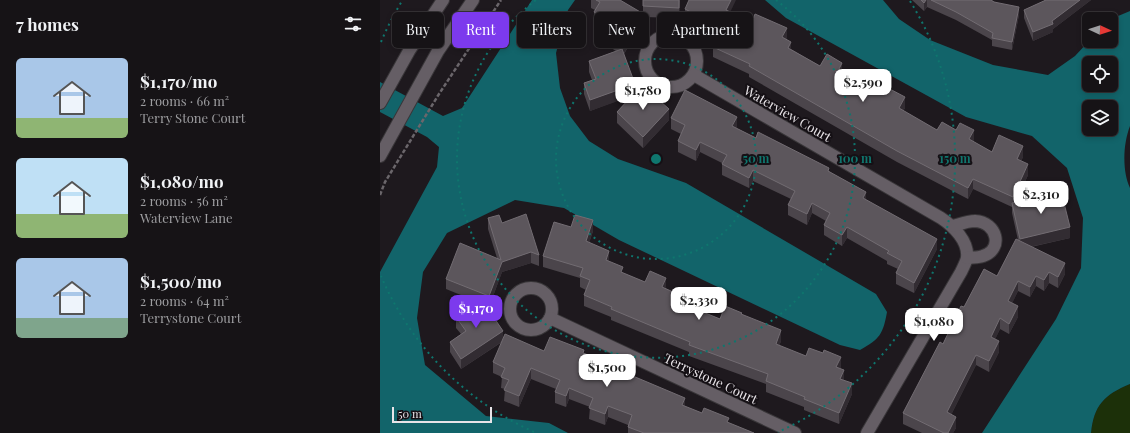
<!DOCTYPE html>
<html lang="en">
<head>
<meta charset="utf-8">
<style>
	:root { --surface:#161316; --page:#1f1c1f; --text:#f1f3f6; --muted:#9e9ea1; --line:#353235; --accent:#7c3aed }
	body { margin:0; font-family:"Playfair Display",serif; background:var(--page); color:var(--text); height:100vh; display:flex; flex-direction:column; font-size:15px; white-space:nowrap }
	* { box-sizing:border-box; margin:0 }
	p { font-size:13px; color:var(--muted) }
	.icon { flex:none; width:22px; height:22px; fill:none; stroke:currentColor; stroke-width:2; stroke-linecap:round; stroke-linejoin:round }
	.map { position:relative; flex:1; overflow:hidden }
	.drawer { display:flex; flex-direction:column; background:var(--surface); width:380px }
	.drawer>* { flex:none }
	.hud { position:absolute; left:12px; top:12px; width:380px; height:36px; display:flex; gap:8px }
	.needle { width:26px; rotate:93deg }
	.tools { position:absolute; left:702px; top:12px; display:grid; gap:8px }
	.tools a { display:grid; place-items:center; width:36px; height:36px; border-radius:6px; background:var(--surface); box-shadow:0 2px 6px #0003,0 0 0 1px var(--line); font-size:20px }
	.scale { position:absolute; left:12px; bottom:10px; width:100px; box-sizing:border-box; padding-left:4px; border:2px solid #e8e4e8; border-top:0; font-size:11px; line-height:14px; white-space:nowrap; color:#e8e4e8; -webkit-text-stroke:3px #151015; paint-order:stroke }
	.price { position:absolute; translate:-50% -34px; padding:0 9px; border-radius:8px; background:#fff; color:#222; font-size:13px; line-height:26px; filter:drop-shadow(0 1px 2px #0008) }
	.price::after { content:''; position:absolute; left:50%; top:24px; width:12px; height:9px; margin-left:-6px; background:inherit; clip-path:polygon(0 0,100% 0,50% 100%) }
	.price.active { background:var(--accent); color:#fff }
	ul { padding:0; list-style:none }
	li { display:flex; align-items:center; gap:12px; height:100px; padding:0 16px }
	li span { display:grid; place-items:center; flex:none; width:112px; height:80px; border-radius:6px; color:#555 }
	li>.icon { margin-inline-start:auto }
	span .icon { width:48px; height:48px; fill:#fffc; stroke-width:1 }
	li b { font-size:17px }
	h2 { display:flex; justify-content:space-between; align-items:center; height:48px; padding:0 16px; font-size:17px }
	.chip { padding:0 14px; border-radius:6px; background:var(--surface); box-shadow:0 2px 6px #0003,0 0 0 1px var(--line); font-size:14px; line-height:36px }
	.chip.active { background:var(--accent); color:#fff }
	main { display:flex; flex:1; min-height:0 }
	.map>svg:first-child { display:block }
	.green { fill:#1c3009 }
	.water { fill:#12646a; fill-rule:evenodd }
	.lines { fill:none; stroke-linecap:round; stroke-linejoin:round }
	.street-casing { stroke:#393639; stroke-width:14 }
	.secondary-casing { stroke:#393639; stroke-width:14 }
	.path { stroke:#6b666b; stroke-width:2.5; stroke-dasharray:4 2; stroke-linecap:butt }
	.street { stroke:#655e65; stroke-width:12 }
	.secondary { stroke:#655e65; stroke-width:12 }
	.wall { fill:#4b454b }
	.shaded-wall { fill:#322c32 }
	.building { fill:#5c565c; stroke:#726c72 }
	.ring { fill:none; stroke:#0f766e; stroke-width:2; stroke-dasharray:2 4 }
	.labels { text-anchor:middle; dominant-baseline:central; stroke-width:4; stroke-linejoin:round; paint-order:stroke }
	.street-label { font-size:13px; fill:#e8e4e8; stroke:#151015 }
	.centre { fill:#0f766e; stroke:#151015; stroke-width:2 }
	.ring-label { font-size:12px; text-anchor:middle; font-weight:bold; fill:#0f766e; stroke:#151015; stroke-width:4; stroke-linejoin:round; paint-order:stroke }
</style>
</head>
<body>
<main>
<section class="drawer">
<h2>7 homes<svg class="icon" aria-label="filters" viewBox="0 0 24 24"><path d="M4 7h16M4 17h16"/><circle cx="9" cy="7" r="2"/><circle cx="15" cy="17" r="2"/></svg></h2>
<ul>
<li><span style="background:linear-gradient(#a9c7e8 75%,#8fb573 0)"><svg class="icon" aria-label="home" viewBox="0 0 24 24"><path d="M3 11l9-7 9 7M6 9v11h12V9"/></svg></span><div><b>$1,170/mo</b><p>2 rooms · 66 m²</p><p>Terry Stone Court</p></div></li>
<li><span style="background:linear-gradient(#bfe0f5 70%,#8fb573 0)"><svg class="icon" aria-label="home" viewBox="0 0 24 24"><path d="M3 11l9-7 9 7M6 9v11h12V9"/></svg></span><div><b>$1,080/mo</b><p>2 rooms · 56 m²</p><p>Waterview Lane</p></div></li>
<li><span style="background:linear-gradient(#a9c7e8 75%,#7fa58c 0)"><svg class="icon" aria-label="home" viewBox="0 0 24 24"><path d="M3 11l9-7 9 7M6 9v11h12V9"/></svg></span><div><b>$1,500/mo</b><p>2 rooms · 64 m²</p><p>Terrystone Court</p></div></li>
</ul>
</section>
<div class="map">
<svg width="750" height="433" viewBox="0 0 750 433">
	<rect width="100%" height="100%" fill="#1e191e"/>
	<path class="green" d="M750,384V433H711C714,405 724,395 750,384Z"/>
	<g class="water">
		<path d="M152,0H195L188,10L176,53L180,88L190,116L209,141L238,159L306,183L496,294L507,312C503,334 500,339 480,350L460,345L239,240L184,208L135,200L67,233L43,272L37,318L45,365L106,416L169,423L188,433H0V272L57,167L59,147L47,137L0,112V82L63,116L82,108Z"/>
		<path d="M385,0H503L519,19L550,40L613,65L668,75L695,56L709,41H731V19L750,11V126C743,144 742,171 750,188V384C724,395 714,405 711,433H602L676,319L701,268L703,218L687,168L652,136L586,117L406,18ZM709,63H731V85H709ZM709,107H731V129H709Z"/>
	</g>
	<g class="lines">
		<g class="street-casing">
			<g id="street">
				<circle cx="291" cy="61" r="26"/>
				<path d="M314,75L561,218C573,226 589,241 587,258C586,262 583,268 581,272L487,433"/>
				<path d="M573,226C580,224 588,221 595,221C617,222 624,249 603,256C598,258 592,257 587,258"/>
				<circle cx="151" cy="309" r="21"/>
				<path d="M170,318L415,433"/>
			</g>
		</g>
		<g class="secondary-casing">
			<g id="secondary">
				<path d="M0,103L29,51L63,0"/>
				<path d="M0,156L58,51L93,0"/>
			</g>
		</g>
		<path class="path" d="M0,195L5,182L59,94L121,0"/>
		<use href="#street" class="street"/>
		<use href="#secondary" class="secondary"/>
	</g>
	<g class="wall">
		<path d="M211,0H240L262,24L244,54L255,93L289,120L263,148L237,123V112L252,95L210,111L204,94V83L212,80L209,72V61L236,51L215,38V28L217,24L214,22V12L215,10L211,8Z"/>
		<path d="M300,0L299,18L263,17V6Z"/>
		<path d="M532,0H611L639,15L632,50L612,46V40L576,20L547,7L544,11Z"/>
		<path d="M664,0H711L673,29V32L653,41L644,18V10L664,1Z"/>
		<path d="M305,9L350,12L407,39L406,40L411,49L440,66L462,73L461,75L482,87L525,108L523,111L557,130L594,141L593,142L612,152L643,157L641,161L648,175L636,202L690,238L651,247L685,274L678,288L669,283L664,291L656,286L650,297L638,291L632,303L638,317L629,334L620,329L615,339L619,352L609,372L596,365L571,415L576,428L573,433H542L523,424V413L584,307L617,276L638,240L632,213V207L593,189L588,199L517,162L369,77V74L333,57V47L338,36L305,19Z"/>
		<path d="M291,118L357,128H356L376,138L449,171L486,200L557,249L534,293L516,284V273L518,269L507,264V261L467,238L462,246L444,235V225L446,221L432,213L427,225L408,215V205L411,199L373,181L369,188L342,175V163L320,152L316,161L298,152V141L301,134L291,129Z"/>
		<path d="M108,218L122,223L159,255V266L151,263L122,272L109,307L106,306L123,340L164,351L204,353L242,371L305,407L374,433H248V425L228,417L225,425L209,419L210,407L189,399L186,407L175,403V392L176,389L151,379L139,407L124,401L125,389L121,388L122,377L113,373V362L122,342L81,369L70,352V342L81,334L76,328V317L98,302L66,289V279L117,258L108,229Z"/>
		<path d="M191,227L213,231L209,243L229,262L243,273L265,282L285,288L320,311L340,319L362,315L401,341L399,346L426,356L461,367L460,368L464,380L472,394L459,424L424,410V407L386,392V384L309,356V352L231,320V317L204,306V295L206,290L200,287V278L163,267V256Z"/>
	</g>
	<g class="shaded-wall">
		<path d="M351,0H356L346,21V10Z"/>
		<path d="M546,0H547V7L544,11V3Z"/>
		<path d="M700,0H711L673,29V32L653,41V32L672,21Z"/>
		<path d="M639,7V15L632,50V42Z"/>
		<path d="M262,13V24L243,55V45Z"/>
		<path d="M407,28V39L402,48V37Z"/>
		<path d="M411,42V53L408,48Z"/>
		<path d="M462,63V73L457,84V73Z"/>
		<path d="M255,84V95L210,111V100Z"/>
		<path d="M525,97V108L519,119V108Z"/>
		<path d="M289,109V120L263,148V137Z"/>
		<path d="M357,117V128L352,137V126Z"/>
		<path d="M594,130V141L589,150V139Z"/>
		<path d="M320,142V152L316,161V150Z"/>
		<path d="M643,146V157L637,170V159Z"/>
		<path d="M648,164V175L633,208V197Z"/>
		<path d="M373,170V181L369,188V178Z"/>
		<path d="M593,179V189L588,199V188Z"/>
		<path d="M486,192V203L483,198Z"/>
		<path d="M432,203V213L427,225V214Z"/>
		<path d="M213,220V231L206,252V241Z"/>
		<path d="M467,227V238L462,246V235Z"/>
		<path d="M690,227V238L640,249V239Z"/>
		<path d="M557,239V249L534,293V283Z"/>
		<path d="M229,251V261L226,260Z"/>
		<path d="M151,252V263L122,272L109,307V296L122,262Z"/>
		<path d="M685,263V274L678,288V277Z"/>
		<path d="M669,272V283L664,291V280Z"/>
		<path d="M656,276V286L650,297V287Z"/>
		<path d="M286,278V288L282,287Z"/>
		<path d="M638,281V291L628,312V301Z"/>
		<path d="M320,304V314L318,310Z"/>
		<path d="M638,306V317L629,334V324Z"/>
		<path d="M620,318V329L611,348V337Z"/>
		<path d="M401,330V341L396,355V344Z"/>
		<path d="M123,331V341L81,369V359Z"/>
		<path d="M619,341V352L609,372V361Z"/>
		<path d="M596,355V365L567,423V412Z"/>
		<path d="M461,357V367L456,378V367Z"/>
		<path d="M151,368V379L139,407V396Z"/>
		<path d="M464,370V381L460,379Z"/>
		<path d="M472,383V394L459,424V413Z"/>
		<path d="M189,388V399L186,407V396Z"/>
		<path d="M305,398V408L302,405Z"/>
		<path d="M228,406V417L225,425V414Z"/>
		<path d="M576,417V428L573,433H568Z"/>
	</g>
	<g class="building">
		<path d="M216,0H240L262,13L243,45L215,28L222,16L214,12L220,2Z"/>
		<path d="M263,0H299V8L263,6Z"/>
		<path d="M309,0H351L346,10L372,22L375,14L407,28L402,37L411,42L408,48L440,66L447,54L462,63L457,73L482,87L487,77L525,97L519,108L557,130L562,122L576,130L580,123L594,130L589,139L612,152L619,135L643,146L637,159L648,164L633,197L593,179L588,188L517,151L369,66L370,64L333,47L342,28L305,9Z"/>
		<path d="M541,0H546L544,3Z"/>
		<path d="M551,0H611L614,2L639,7L632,42L612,38L613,33L576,12Z"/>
		<path d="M666,0H700L672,21L673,24L653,32L644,10Z"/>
		<path d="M242,49L255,84L210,100L204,83L216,79L209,61Z"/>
		<path d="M262,85L289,109L263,137L237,112Z"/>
		<path d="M305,90L357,117L352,126L376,138L378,132L449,168L448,171L486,192L483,198L557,239L534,283L516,273L522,261L507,253L509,251L467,227L462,235L444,225L450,213L432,203L427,214L408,205L415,191L373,170L369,178L342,164L347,155L320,142L316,150L298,141L305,125L291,118Z"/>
		<path d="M681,191L690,227L640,239L632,203Z"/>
		<path d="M146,214L159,255L151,252L122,262L109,296L66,279L80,243L121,260L108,218L119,215L122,223Z"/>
		<path d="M195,215L213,220L206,241L229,251L226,260L243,267L241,272L265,282L270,271L286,278L282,287L320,304L318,310L340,319L345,306L362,313L361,314L401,330L396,344L426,356L429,348L443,353L444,350L461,357L456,367L464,370L460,379L472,383L459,413L424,399L425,397L386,381L388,374L309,345L310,342L231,309L232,307L204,295L210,280L200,276L203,268L163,256L174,222L191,227Z"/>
		<path d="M636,239L685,263L678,277L669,272L664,280L656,276L650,287L638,281L628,301L638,306L629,324L620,318L611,337L619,341L609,361L596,355L567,412L576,417L568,433H564L523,413L560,342L563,344L581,306L584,307L604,269L617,276Z"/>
		<path d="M102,300L123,331L81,359L70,342L86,331L76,317Z"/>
		<path d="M125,334L164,351L170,337L204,350L203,353L242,368L241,371L305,398L302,405L322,413L324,408L349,418L347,422L374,433H264L248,427L252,415L228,406L225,414L209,408L213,398L189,388L186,396L175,392L180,380L151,368L139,396L124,390L129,380L121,377L125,368L113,362Z"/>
	</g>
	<g class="ring">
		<circle cx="276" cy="159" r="100"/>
		<path d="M396 0A199 199 0 1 1 156 0"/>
		<path d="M154 432A299 299 0 0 1 1 276M1 42A299 299 0 0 1 22 1M530 1A299 299 0 0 1 398 432"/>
	</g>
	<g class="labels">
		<g class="street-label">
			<text transform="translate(408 113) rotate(30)">Waterview Court</text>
			<text transform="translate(331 378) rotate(25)">Terrystone Court</text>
		</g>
	</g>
	<circle cx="276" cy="159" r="6" class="centre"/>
	<g class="ring-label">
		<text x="376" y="163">50 m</text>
		<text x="475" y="163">100 m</text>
		<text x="575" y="163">150 m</text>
	</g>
</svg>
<div class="tools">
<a><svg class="needle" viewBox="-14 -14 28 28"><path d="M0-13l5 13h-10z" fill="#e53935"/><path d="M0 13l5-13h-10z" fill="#9e9ea1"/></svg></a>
<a><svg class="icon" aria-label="locate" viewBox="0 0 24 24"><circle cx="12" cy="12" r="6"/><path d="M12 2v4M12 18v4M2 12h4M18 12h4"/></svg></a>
<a><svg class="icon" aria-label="layers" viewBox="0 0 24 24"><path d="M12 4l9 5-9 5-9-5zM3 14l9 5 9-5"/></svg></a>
</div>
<div class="scale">50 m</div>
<b class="price" style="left:483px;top:103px">$2,590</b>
<b class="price" style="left:263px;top:111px">$1,780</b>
<b class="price" style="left:661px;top:215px">$2,310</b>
<b class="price" style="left:319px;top:321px">$2,330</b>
<b class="price active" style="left:96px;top:329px">$1,170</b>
<b class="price" style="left:554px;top:342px">$1,080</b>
<b class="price" style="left:227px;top:388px">$1,500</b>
<div class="hud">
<a class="chip">Buy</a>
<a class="chip active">Rent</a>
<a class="chip">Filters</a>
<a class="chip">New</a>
<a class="chip">Apartment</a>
</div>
</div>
</main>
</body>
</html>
